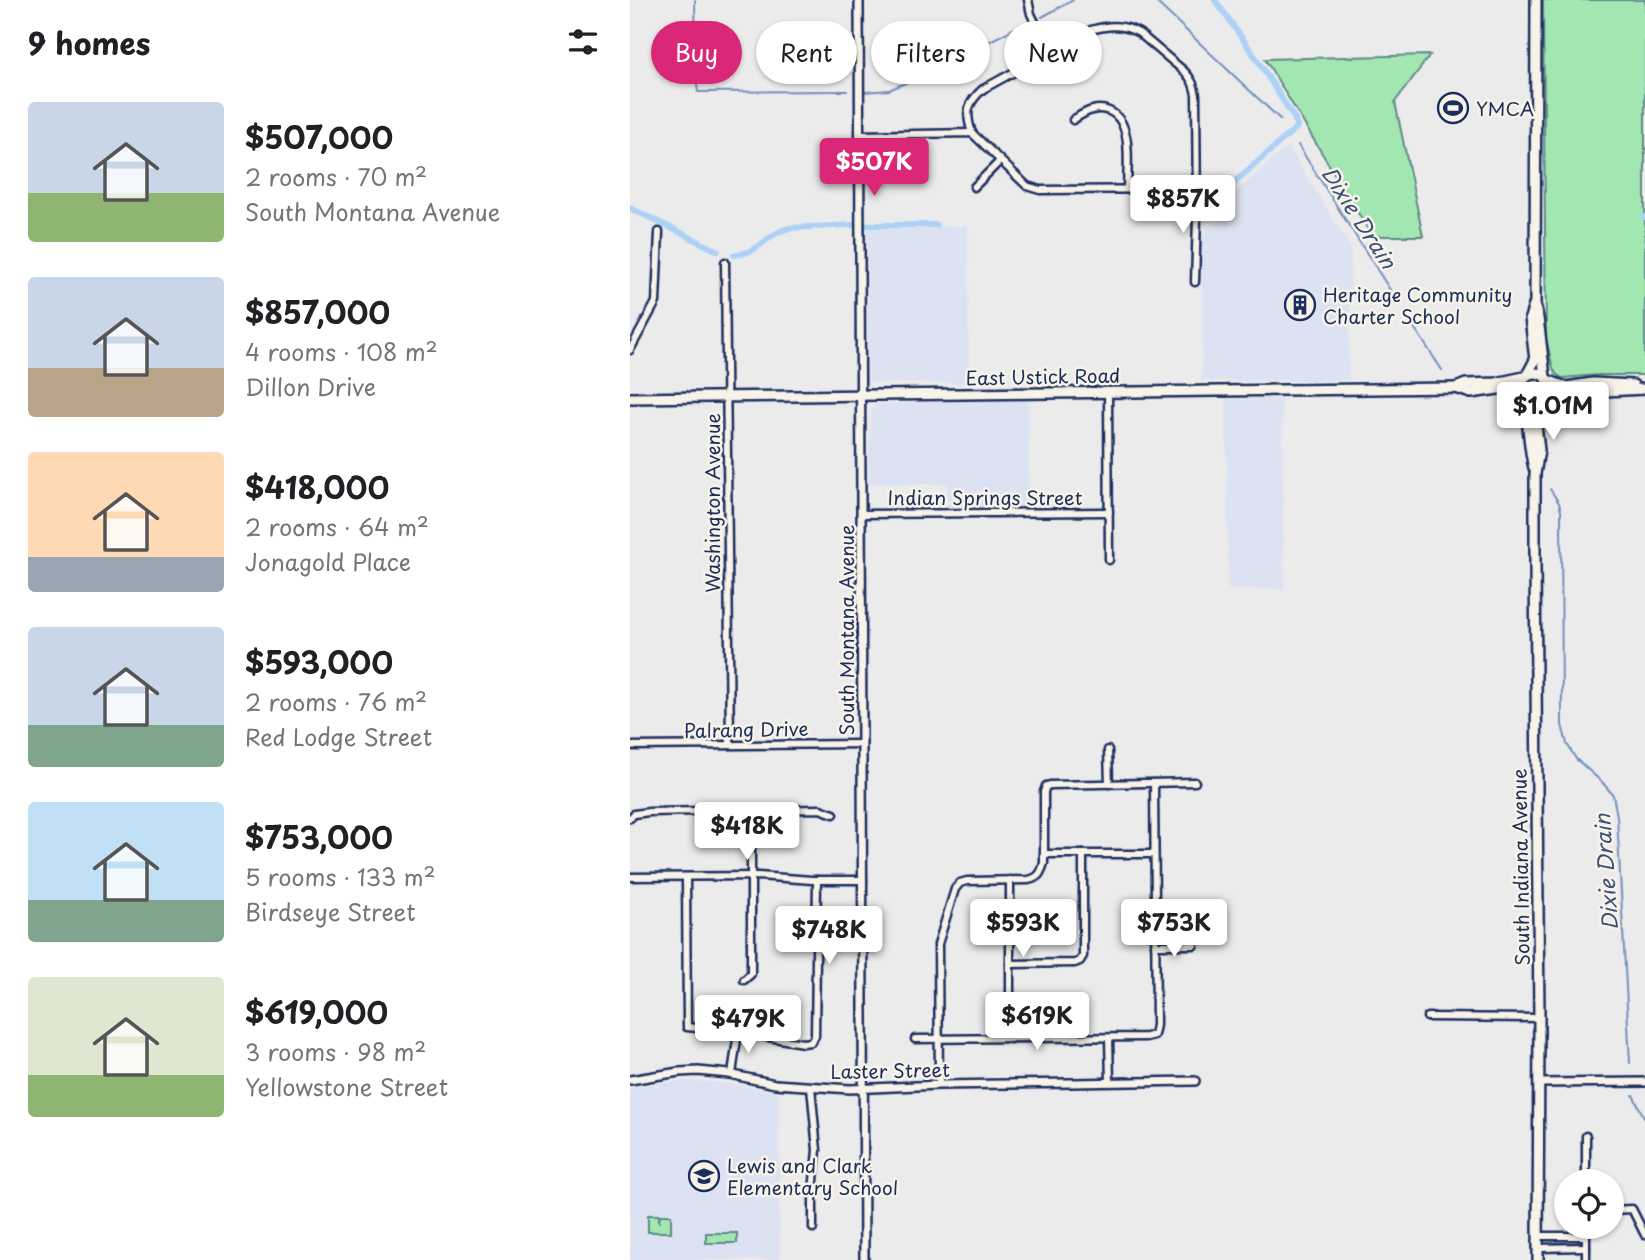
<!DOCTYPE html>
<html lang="en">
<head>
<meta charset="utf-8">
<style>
	:root { --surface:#fff; --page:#f2f2f2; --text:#202124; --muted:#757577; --accent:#db2777 }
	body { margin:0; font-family:"Playpen Sans",sans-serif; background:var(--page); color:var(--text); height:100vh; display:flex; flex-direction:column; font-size:26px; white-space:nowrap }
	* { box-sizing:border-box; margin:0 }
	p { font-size:23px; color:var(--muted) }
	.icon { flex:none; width:38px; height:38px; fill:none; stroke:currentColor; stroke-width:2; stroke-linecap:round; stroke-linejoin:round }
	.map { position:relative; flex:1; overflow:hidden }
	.details { display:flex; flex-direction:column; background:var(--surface); width:630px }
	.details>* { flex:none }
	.banner { position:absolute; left:21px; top:21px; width:665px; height:63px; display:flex; gap:14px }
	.tools { position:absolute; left:924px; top:1169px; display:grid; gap:14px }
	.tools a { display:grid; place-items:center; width:70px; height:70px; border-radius:50%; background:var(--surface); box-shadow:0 2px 5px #0004; font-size:35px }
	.price { position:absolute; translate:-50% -60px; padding:0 16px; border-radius:7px; background:#fff; color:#222; font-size:23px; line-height:46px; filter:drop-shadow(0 2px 4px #0008) }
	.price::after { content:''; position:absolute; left:50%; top:42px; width:21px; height:16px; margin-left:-10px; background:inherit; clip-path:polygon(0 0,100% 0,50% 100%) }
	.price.active { background:var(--accent); color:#fff }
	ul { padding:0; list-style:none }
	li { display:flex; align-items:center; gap:21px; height:175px; padding:0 28px }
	li span { display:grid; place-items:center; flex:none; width:196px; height:140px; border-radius:7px; color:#555 }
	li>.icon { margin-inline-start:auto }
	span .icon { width:84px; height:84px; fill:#fffc; stroke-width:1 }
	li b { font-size:30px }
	h2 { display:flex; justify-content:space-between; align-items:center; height:84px; padding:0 28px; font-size:30px }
	.tag { padding:0 24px; border-radius:32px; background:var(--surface); box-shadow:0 2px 5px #0004; font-size:24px; line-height:63px }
	.tag.active { background:var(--accent); color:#fff }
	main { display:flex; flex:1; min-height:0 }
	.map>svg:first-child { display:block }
	.built { fill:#dce2f1 }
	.green { fill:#a2e6b1; stroke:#5e8a88; stroke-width:2 }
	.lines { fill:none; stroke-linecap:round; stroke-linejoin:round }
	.stream { stroke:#7390b9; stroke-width:2 }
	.canal { stroke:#add1f5; stroke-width:6 }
	.minor-casing { stroke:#1b2f5e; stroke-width:11 }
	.tertiary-casing { stroke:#1b2f5e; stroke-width:12 }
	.secondary-casing { stroke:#1b2f5e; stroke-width:14 }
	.minor { stroke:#f7f3e8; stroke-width:6 }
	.tertiary { stroke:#f7f3e8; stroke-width:7 }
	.secondary { stroke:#f7f3e8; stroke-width:9 }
	.labels { text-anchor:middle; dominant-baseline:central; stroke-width:5; stroke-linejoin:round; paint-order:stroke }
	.poi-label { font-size:19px; fill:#1b2f5e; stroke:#f7f3e8; text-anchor:start }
	.street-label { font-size:19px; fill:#1b2f5e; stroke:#f7f3e8 }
	.water-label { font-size:21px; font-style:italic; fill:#384f7c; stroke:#f7f3e8 }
</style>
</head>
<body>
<main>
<section class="details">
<h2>9 homes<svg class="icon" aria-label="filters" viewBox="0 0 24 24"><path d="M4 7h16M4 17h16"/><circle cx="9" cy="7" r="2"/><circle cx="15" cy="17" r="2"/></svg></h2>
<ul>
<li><span style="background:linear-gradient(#c9d6e8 65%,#8fb573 0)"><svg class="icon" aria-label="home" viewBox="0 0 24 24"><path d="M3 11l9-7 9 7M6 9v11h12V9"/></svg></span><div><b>$507,000</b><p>2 rooms · 70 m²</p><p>South Montana Avenue</p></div></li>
<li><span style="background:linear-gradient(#c9d6e8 65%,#b9a48a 0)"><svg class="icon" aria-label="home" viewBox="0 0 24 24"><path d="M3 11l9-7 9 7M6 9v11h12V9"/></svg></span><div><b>$857,000</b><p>4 rooms · 108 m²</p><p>Dillon Drive</p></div></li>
<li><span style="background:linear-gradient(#ffd9b3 75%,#9aa5b1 0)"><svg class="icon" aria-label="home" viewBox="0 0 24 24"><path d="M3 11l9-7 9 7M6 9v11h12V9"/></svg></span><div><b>$418,000</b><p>2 rooms · 64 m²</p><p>Jonagold Place</p></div></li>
<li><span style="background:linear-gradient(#c9d6e8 70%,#7fa58c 0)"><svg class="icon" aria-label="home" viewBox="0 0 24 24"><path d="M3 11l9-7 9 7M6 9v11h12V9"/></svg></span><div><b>$593,000</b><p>2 rooms · 76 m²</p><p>Red Lodge Street</p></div></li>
<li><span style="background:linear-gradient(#bfe0f5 70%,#7fa58c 0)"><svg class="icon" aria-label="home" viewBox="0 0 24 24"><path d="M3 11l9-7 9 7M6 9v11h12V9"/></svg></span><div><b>$753,000</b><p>5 rooms · 133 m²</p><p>Birdseye Street</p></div></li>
<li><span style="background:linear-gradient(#dfe7d0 70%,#8fb573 0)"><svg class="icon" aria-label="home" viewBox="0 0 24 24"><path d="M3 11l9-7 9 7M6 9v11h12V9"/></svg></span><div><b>$619,000</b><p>3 rooms · 98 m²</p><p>Yellowstone Street</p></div></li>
</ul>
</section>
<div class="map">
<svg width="1015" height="1260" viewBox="0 0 1015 1260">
	<rect width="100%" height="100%" fill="#ebebec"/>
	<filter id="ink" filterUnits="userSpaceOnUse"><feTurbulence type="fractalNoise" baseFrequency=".0143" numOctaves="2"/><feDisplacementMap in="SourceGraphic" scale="14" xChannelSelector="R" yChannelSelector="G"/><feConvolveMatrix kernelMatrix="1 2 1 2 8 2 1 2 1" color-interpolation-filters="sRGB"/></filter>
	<g filter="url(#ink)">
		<g class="built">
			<path d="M658,146L721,248L719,380L571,381L572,347L571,242L573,235L600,209L601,196Z"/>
			<path d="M338,226L339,383H241L238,379L237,227Z"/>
			<path d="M399,399V507H318L317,484H238L241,408L245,406L246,404Z"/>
			<path d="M596,399H652L654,589H598Z"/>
			<path d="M57,1081L88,1082L148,1092L150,1260H0V1088L28,1083Z"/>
		</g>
		<g class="green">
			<path d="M913,0H1015V375H968L932,378L926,374L923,368L916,339Z"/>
			<path d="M800,55L765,102L793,236H742L635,59Z"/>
			<path d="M18,1215H29V1223L30,1215H41V1232H18Z"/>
			<rect x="76" y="1233" width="31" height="10"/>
		</g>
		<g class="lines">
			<g class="stream">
				<path d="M65,0L66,60"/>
				<path d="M524,0L651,120"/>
				<path d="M412,17L443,0"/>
				<path d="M65,70L68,92L217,91"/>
				<path d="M234,92L259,90L294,75L391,25"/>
				<path d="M668,145L769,304"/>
				<path d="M780,321L812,370"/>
				<path d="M920,489L929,503L931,511L932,725L937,744L946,759L972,782L983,795L987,816L1000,1063"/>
				<path d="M1003,1095L1015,1119"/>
			</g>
			<g class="canal">
				<path d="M0,208L88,251"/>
				<path d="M572,211L667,127L664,118L624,55L585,0"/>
				<path d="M1014,217H1015"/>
				<path d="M237,225H306"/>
				<path d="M104,255C132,253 137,232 160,228L222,225"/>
			</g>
			<g class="minor-casing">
				<g id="minor">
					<path d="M398,0L401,14L420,52"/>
					<path d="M443,120C449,116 456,111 463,110C469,108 474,109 479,111C504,121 497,167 497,189"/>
					<path d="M342,133C335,113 337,103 353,89L461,30C478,25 493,24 509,33L554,71C562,79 564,85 566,95L567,218L565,282"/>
					<path d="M230,135L342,133L397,186L410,190L567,189"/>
					<path d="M344,187L370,161"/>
					<path d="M95,262L100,745"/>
					<path d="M0,350L26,302L29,232"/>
					<path d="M478,392L479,560"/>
					<path d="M231,514L479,512"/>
					<path d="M0,746L232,744"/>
					<path d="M478,750L479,784"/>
					<path d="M0,818L4,814L19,812L190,809L204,814"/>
					<path d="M414,854H524"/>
					<path d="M0,877L128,876L182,880H233"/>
					<path d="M56,877L57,1027L108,1032L173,1043L181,1042L185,1036L187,880"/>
					<path d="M380,880V1039"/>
					<path d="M525,945H564"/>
					<path d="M380,964L445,963L450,961L453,956V854"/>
					<path d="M114,980L121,974V810"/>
					<path d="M797,1017L909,1018"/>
					<path d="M479,1038L480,1082"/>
					<path d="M285,1039L516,1037L524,1035L526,1025L524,783"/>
					<path d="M102,1074L108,1032"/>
					<path d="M309,1085L308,944L325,889L330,883L337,881L398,880C409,878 411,873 414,863V792L416,786L421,785L565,782"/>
					<path d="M181,1087L187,1150L183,1191V1228"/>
					<path d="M956,1181V1136"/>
					<path d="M982,1210L1002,1209L1015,1235"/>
					<path d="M909,1236H956"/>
					<path d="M908,1248L956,1247"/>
					<path d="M956,1260V1227"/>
				</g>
			</g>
			<g class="tertiary-casing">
				<g id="tertiary">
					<path d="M229,0L234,1260"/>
					<path d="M0,1080L49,1072L68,1071L99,1074L145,1084L220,1089L309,1085L565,1081"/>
					<path d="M909,1083L1015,1082"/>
				</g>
			</g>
			<g class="secondary-casing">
				<g id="secondary">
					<path d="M906,0L905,304L908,318L915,377"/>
					<circle cx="905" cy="387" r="14"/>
					<path d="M897,375L905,360L900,318L904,305"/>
					<path d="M917,380L936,387L963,383L1003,385"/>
					<path d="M826,388L836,384L866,383L894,377"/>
					<path d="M893,396C899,420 898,444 904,468"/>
					<path d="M915,397L954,392L1015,389"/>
					<path d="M0,398L826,388L841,393L875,388L891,391"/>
					<path d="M908,1260L909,1018L905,563V474L909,450L905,417L908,405L912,400"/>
				</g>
			</g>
			<use href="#minor" class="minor"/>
			<use href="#tertiary" class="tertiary"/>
			<use href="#secondary" class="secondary"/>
		</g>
	</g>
	<defs>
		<g id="stadium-ring" transform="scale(1.575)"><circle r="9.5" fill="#f7f3e8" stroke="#1b2f5e" stroke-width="1.5"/><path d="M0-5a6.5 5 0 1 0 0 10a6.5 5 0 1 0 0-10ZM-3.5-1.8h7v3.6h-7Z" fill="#1b2f5e"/></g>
		<g id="building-ring" transform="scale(1.575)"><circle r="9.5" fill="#f7f3e8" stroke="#1b2f5e" stroke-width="1.5"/><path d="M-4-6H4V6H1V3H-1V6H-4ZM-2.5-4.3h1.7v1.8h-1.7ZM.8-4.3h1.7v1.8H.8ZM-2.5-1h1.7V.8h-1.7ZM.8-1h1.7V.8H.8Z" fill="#1b2f5e"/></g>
		<g id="school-ring" transform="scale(1.575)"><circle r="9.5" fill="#f7f3e8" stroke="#1b2f5e" stroke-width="1.5"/><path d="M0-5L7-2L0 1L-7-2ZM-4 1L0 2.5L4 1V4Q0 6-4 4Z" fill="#1b2f5e"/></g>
	</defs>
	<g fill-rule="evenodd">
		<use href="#stadium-ring" x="823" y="108"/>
		<use href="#building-ring" x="670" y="305"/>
		<use href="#school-ring" x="74" y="1176"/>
	</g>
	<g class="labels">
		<g class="poi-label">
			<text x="846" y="108">YMCA</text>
			<text x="693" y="294">Heritage Community<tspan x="693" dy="22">Charter School</tspan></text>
			<text x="97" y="1165">Lewis and Clark<tspan x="97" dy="22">Elementary School</tspan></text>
		</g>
		<g class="street-label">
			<text transform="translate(413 376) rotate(-1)">East Ustick Road</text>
			<text x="355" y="497">Indian Springs Street</text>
			<text transform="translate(82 503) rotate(-90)">Washington Avenue</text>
			<text transform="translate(216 630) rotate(-90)">South Montana Avenue</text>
			<text transform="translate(116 729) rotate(-1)">Palrang Drive</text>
			<text transform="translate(890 867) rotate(-91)">South Indiana Avenue</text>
			<text transform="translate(260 1070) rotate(-1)">Laster Street</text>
		</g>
		<g class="water-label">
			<text transform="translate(730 217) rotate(57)">Dixie Drain</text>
			<text transform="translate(975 872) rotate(-94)">Dixie Drain</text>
		</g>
	</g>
</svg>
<div class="tools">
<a><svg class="icon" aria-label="locate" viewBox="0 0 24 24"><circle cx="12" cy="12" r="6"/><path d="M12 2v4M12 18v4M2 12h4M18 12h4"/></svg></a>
</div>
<b class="price active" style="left:244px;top:198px">$507K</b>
<b class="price" style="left:553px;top:235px">$857K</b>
<b class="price" style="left:923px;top:442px">$1.01M</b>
<b class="price" style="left:117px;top:862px">$418K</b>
<b class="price" style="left:393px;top:959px">$593K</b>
<b class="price" style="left:544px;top:959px">$753K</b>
<b class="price" style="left:199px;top:966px">$748K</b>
<b class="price" style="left:407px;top:1052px">$619K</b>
<b class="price" style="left:118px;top:1055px">$479K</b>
<div class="banner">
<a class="tag active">Buy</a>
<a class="tag">Rent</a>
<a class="tag">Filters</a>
<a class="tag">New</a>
</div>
</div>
</main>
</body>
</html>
